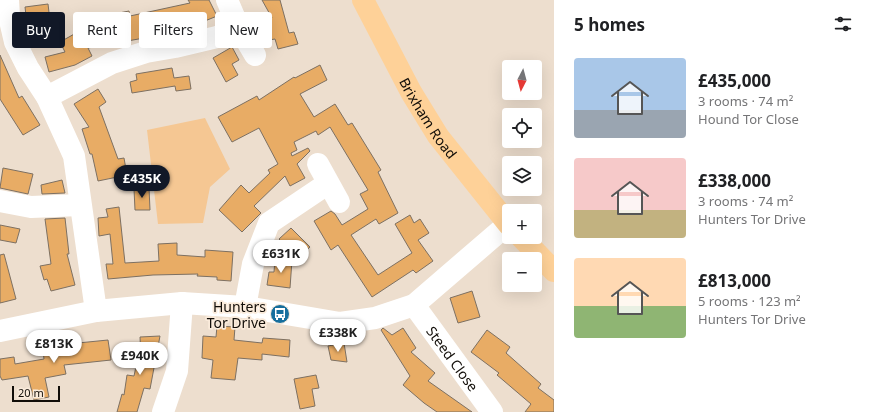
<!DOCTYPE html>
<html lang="en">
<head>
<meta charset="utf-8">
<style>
	:root { --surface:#fff; --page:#f2f2f2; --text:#202124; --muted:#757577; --accent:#111827 }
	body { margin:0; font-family:"Noto Sans",sans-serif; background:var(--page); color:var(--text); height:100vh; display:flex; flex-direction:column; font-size:15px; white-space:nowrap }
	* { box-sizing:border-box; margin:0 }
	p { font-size:13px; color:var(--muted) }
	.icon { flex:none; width:22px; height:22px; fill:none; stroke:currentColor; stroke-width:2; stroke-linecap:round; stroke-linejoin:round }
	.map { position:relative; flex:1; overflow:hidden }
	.sheet { display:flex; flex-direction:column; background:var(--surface); width:320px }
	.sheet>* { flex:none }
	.guide { position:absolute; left:12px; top:12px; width:380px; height:36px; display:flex; gap:8px }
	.needle { width:26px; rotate:186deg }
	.buttons { position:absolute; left:502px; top:60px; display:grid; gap:8px }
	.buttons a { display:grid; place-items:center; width:40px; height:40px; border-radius:4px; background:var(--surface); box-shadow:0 4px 16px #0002; font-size:20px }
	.scale { position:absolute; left:12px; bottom:10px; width:48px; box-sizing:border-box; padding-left:4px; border:2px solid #110d08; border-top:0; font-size:11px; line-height:14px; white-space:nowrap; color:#110d08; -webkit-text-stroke:3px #faebdb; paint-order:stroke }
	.price { position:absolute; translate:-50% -34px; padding:0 9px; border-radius:14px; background:#fff; color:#222; font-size:13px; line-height:26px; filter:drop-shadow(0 1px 2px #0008) }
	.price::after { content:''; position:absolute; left:50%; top:24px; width:12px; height:9px; margin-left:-6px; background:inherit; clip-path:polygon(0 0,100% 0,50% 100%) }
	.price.active { background:var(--accent); color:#fff }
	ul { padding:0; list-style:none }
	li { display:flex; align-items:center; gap:12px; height:100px; padding:0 20px }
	li span { display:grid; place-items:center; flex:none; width:112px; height:80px; border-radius:4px; color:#555 }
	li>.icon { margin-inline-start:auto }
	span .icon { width:48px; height:48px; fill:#fffc; stroke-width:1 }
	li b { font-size:17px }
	h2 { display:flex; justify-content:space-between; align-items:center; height:48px; padding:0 20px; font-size:17px }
	.tag { padding:0 14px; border-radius:4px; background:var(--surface); box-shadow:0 4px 16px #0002; font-size:14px; line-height:36px }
	.tag.active { background:var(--accent); color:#fff }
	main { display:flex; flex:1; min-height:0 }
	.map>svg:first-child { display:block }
	.green { fill:#f5c793 }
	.building { fill:#e8ac65; stroke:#7d7062 }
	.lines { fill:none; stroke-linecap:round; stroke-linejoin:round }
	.minor { stroke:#fff; stroke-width:22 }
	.major { stroke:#fed198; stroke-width:22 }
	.labels { text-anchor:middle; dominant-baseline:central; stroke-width:3.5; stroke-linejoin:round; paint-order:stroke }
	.street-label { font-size:14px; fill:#110d08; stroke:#faebdb }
	.poi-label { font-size:14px; fill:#110d08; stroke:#faebdb; text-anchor:end }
</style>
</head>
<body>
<main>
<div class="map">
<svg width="554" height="412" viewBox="0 0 554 412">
	<rect width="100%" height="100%" fill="#eddece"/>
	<path class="green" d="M205,118L230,169L210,187L203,223L158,224L147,130Z"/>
	<g class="building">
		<path d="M188,0H209L217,16L188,28L189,30L88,48L92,56L75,65L49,72L45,57L65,52L60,42L85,28L84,20L129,11L130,16L190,3Z"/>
		<path d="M262,0H280L289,33L294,32L298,44L278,49L275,39L269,40L264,20L272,18Z"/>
		<path d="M48,4L51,29L37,31L36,23L27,24L25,7Z"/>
		<path d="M232,47L239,60L232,64L238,75L226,82L213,58Z"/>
		<path d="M0,55L19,98L22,96L40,125L23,135L0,99Z"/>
		<path d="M320,65L327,80L300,94L314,117L335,104L348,125L352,123L381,170L378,172L398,213L379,224L376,219L351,235L378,275L412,253L395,224L410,215L414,223L420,219L429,233L418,240L433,261L416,273L413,270L372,297L338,245L331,250L314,221L331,211L335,214L342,225L368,209L360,194L368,190L330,127L318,135L316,131L294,142L297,150L291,153L292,156L308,148L310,151L297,164L305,178L290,186L285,176L254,206L261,213L242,232L219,210L241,185L249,193L270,173L268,170L278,164L259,128L232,142L218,117L257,96L259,100L294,77L295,78Z"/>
		<path d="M172,68L174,78L189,76L191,89L176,91L175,86L132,93L130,82L137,80L136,74Z"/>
		<path d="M98,89L106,102L99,107L118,159L124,158L127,175L98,181L92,154H90L82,129L89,127L74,104Z"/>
		<path d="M3,168L33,174L28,194L0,188Z"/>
		<path d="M62,180L65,193L42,194L41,185Z"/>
		<path d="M149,188L150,210H135L134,189Z"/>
		<path d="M119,207L125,263L159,261L158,244L177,243V255L205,257V250L233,252L231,281L217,280V277L197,276L198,274L153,275L108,279L106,264H113L110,234L99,236L98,218L108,217L106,209Z"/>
		<path d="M65,218L69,254H67L75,285L51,291L47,279L44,280L40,266L51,264L45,219Z"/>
		<path d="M0,225L20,229L16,243L0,240Z"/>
		<path d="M291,228L310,247L298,258L279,239Z"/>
		<path d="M4,254L16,299L0,303V255Z"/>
		<path d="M275,259L292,260L290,288L267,285L269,272H274Z"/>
		<path d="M472,291L480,317L458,323L450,298Z"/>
		<path d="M217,326L235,327L234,340L262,343L263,338L290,340L289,357L262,354V360L238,358L235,380L211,378L213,360L202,358L203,336L216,337Z"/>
		<path d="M383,328L392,335L403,328L416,348L411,352L435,373L428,381L472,412H437L424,403L403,385L410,376L381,330Z"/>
		<path d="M487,330L510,347L506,353L541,384L538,388L554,400V412H525L531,404L497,375L499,373L471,352Z"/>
		<path d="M160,336L150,389L144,388L137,412H117L122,394L124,395L127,375L134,376L138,357L141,358L140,337Z"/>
		<path d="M108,340L111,360L64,365L66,374L45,378L49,397L34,400L28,376L2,380L0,376V359L14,357L15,364L44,359L43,350L78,343Z"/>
		<path d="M344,343L347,362L331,360L328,346Z"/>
		<path d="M316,375L319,388L312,389L315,406L300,409L294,379Z"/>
	</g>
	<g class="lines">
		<g class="minor">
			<path d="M8,0L9,16L15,42L28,68L47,97L74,156L96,311"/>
			<path d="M227,0L239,28L255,55"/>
			<path d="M47,97L112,63L146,52L175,47L217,37L239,28"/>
			<path d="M318,164L339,202"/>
			<path d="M0,201L31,207L80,205"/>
			<path id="s1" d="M414,305L492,412"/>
			<path d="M245,307L253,264L269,223L327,184"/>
			<path d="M0,331L96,311L182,303L245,307L340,323L375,318L414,305L508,224"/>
			<path d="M163,412L177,371L182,303"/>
		</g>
		<g class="major">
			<path id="s2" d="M363,0L411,92L438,136L509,225"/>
			<path d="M521,237L554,271"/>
		</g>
	</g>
	<defs>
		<g id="bus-disc" transform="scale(1)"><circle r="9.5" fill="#166f9e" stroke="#faebdb"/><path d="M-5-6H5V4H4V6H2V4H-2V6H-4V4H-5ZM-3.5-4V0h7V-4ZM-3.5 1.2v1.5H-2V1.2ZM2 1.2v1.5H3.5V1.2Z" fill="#fff"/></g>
	</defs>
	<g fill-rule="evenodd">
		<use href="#bus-disc" x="280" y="314"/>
	</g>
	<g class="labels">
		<g class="street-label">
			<text stroke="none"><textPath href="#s2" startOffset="135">Brixham Road</textPath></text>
			<text stroke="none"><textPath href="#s1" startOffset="66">Steed Close</textPath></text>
		</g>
		<g class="poi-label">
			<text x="266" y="306">Hunters<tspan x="266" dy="16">Tor Drive</tspan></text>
		</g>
	</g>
</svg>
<div class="buttons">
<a><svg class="needle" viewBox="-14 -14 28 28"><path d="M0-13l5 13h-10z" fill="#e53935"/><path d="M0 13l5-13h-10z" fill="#757577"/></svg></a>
<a><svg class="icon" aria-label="locate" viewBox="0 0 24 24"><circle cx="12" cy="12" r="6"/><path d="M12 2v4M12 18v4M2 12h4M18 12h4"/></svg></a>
<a><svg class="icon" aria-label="layers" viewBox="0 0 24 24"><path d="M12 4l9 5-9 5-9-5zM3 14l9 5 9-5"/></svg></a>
<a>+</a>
<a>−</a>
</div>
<div class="scale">20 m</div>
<b class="price active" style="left:142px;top:199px">£435K</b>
<b class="price" style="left:281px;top:274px">£631K</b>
<b class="price" style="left:338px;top:353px">£338K</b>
<b class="price" style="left:54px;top:364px">£813K</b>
<b class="price" style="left:140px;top:376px">£940K</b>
<div class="guide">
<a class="tag active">Buy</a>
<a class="tag">Rent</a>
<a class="tag">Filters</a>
<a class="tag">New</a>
</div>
</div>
<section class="sheet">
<h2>5 homes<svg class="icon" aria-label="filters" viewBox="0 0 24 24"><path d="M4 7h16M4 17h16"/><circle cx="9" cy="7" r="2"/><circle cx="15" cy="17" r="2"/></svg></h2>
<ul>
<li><span style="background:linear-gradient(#a9c7e8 65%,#9aa5b1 0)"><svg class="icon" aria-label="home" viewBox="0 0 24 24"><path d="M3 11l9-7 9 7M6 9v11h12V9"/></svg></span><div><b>£435,000</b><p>3 rooms · 74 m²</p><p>Hound Tor Close</p></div></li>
<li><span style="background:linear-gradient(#f6c9c9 65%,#c2b280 0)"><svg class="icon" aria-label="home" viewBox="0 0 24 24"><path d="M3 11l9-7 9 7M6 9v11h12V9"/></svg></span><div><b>£338,000</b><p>3 rooms · 74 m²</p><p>Hunters Tor Drive</p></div></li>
<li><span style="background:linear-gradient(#ffd9b3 60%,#8fb573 0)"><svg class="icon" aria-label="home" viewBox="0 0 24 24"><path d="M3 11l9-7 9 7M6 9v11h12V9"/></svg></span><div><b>£813,000</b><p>5 rooms · 123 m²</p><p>Hunters Tor Drive</p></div></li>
</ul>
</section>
</main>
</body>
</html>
